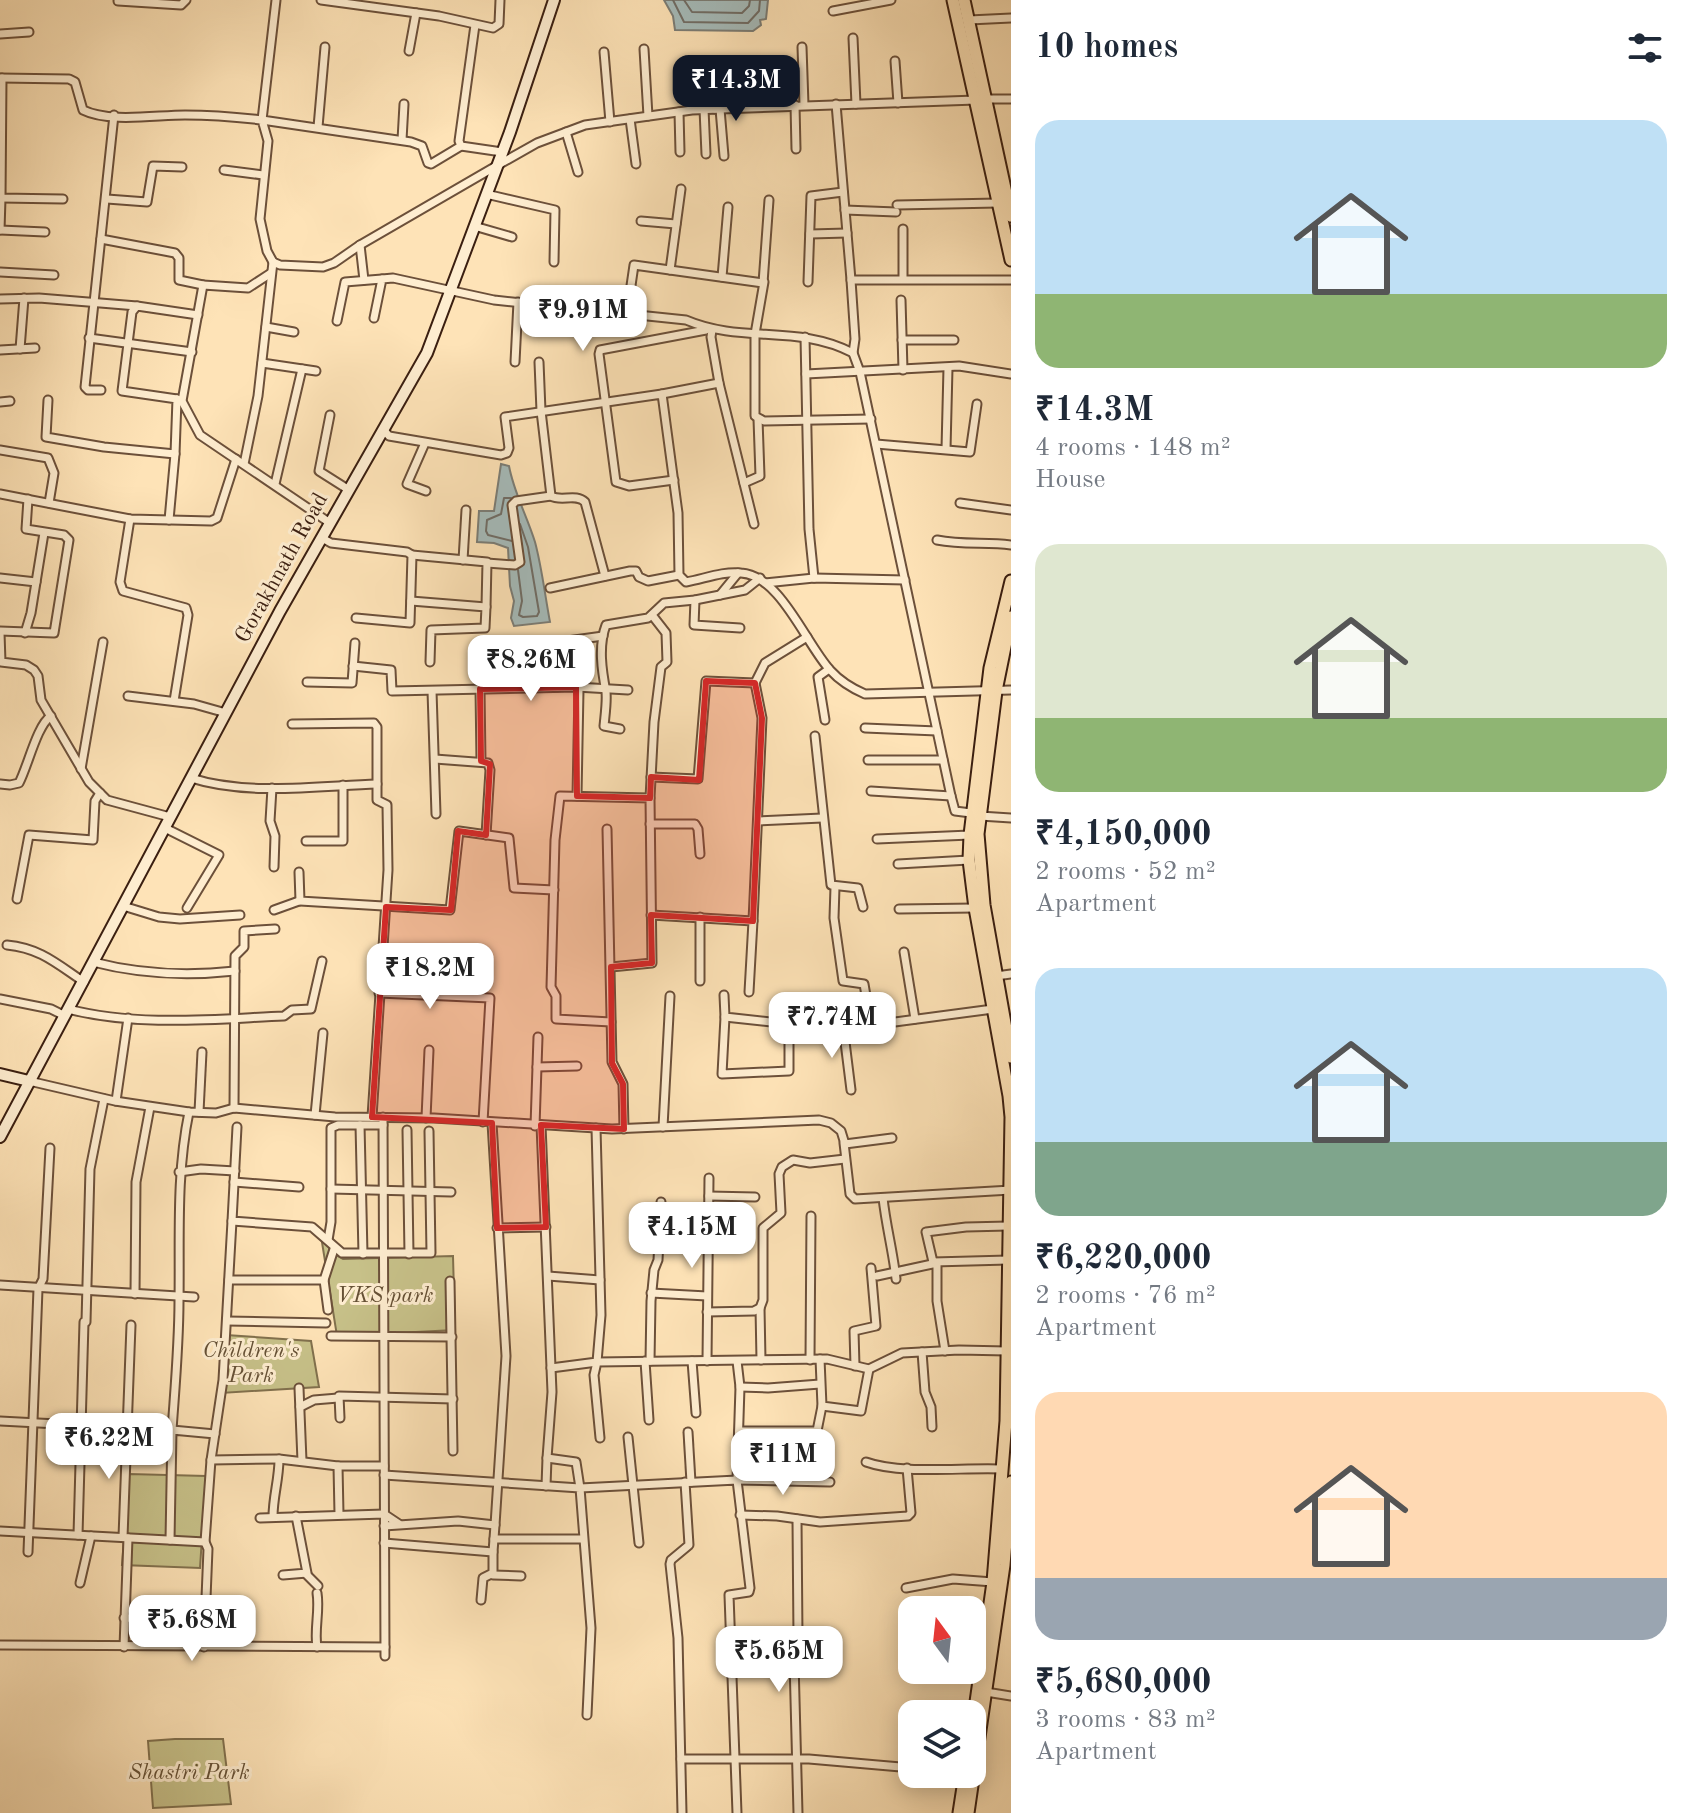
<!DOCTYPE html>
<html lang="en">
<head>
<meta charset="utf-8">
<style>
	:root { --surface:#fff; --page:#f2f2f3; --text:#1f2937; --muted:#747a83; --accent:#111827 }
	body { margin:0; font-family:"Old Standard TT",serif; background:var(--page); color:var(--text); height:100vh; display:flex; flex-direction:column; font-size:30px; white-space:nowrap }
	* { box-sizing:border-box; margin:0 }
	p { font-size:26px; color:var(--muted) }
	.icon { flex:none; width:44px; height:44px; fill:none; stroke:currentColor; stroke-width:2; stroke-linecap:round; stroke-linejoin:round }
	.map { position:relative; flex:1; overflow:hidden }
	.panel { display:flex; flex-direction:column; background:var(--surface); width:680px }
	.panel>* { flex:none }
	.needle { width:52px; rotate:345deg }
	.buttons { position:absolute; left:898px; top:1596px; display:grid; gap:16px }
	.buttons a { display:grid; place-items:center; width:88px; height:88px; border-radius:16px; background:var(--surface); box-shadow:0 4px 20px #0003; font-size:40px }
	.price { position:absolute; translate:-50% -68px; padding:0 18px; border-radius:16px; background:#fff; color:#222; font-size:26px; line-height:52px; filter:drop-shadow(0 2px 4px #0008) }
	.price::after { content:''; position:absolute; left:50%; top:48px; width:24px; height:18px; margin-left:-12px; background:inherit; clip-path:polygon(0 0,100% 0,50% 100%) }
	.price.on { background:var(--accent); color:#fff }
	ul { padding:0; list-style:none }
	li { display:grid; align-content:center; gap:16px; height:424px; padding:0 24px }
	li span { display:grid; place-items:center; height:248px; border-radius:24px; color:#555 }
	li>.icon { margin-inline-start:auto }
	span .icon { width:144px; height:144px; fill:#fffc; stroke-width:1 }
	li b { font-size:34px }
	h2 { display:flex; justify-content:space-between; align-items:center; height:96px; padding:0 24px; font-size:34px }
	main { display:flex; flex:1; min-height:0 }
	.map>svg:first-child { display:block }
	.green { fill:#c7c189; stroke:#81704d; stroke-width:2 }
	.water { fill:#a5bbba; stroke:#7b7d76; stroke-width:2 }
	.lines { fill:none; stroke-linecap:round; stroke-linejoin:round }
	.shore { stroke:#706d66; stroke-width:2 }
	.street-casing { stroke:#6c503a; stroke-width:11 }
	.secondary-casing { stroke:#3b1f11; stroke-width:14 }
	.primary-casing { stroke:#3b1f11; stroke-width:15 }
	.street { stroke:#feedd0; stroke-width:7 }
	.secondary { stroke:#feedd0; stroke-width:10 }
	.primary { stroke:#fee3b7; stroke-width:11 }
	.marked { fill:#d62828; fill-opacity:0.2; stroke:#d62828; stroke-width:6; stroke-linejoin:round }
	.labels { text-anchor:middle; dominant-baseline:central; stroke-width:6; stroke-linejoin:round; paint-order:stroke }
	.street-label { font-size:22px; fill:#3b1f11; stroke:#feedd0 }
	.park-label { font-size:22px; font-style:italic; fill:#655035; stroke:#feedd0 }
</style>
</head>
<body>
<main>
<div class="map">
<svg width="1011" height="1813" viewBox="0 0 1011 1813">
	<rect width="100%" height="100%" fill="#fee3b7"/>
	<filter id="stains"><feTurbulence type="fractalNoise" baseFrequency=".0025" numOctaves="4"/><feColorMatrix values="0 0 0 0 .2 0 0 0 0 .09 0 0 0 0 .02 0 0 0 .5 -.17"/></filter>
	<radialGradient id="worn" r=".72"><stop offset=".6" stop-color="#630" stop-opacity="0"/><stop offset="1" stop-color="#630" stop-opacity=".3"/></radialGradient>
	<g class="green">
		<path d="M321,1236L333,1253L343,1259L453,1256L455,1330L337,1336Z"/>
		<path d="M226,1335L311,1341L319,1387L221,1393Z"/>
		<path d="M129,1474L206,1476L200,1568L122,1565Z"/>
		<path d="M175,1739H223L231,1804L153,1808L148,1741Z"/>
	</g>
	<g class="water">
		<path d="M664,0H768L766,19L760,20L761,25L753,31L675,30L673,16Z"/>
		<path d="M501,464L509,466C514,493 527,516 535,542C542,568 545,596 550,622L514,626L511,618L514,601L510,586L508,548L494,543L477,542L479,511H494Z"/>
	</g>
	<g class="lines">
		<g class="shore">
			<path d="M673,0L684,22L748,23L759,11L760,0"/>
			<path d="M684,0L692,12L742,13L749,6L750,0"/>
			<path d="M511,498H504L501,514L487,520L486,531L488,535L512,541"/>
			<path d="M518,570L522,601L519,615L523,617L537,616L539,612L528,547L520,524"/>
		</g>
		<g class="street-casing">
			<g id="street">
				<path d="M276,0L262,120L411,142L422,146L428,163L431,164L461,146"/>
				<path d="M321,0L439,16L493,28L499,24L500,0"/>
				<path d="M118,1L181,5L186,0"/>
				<path d="M833,11L891,0"/>
				<path d="M969,20L1011,18"/>
				<path d="M475,25L459,141L461,146L502,152"/>
				<path d="M0,34L29,32"/>
				<path d="M853,38L856,104"/>
				<path d="M802,47L804,105"/>
				<path d="M644,49L648,116"/>
				<path d="M409,51L416,13"/>
				<path d="M604,52L610,122"/>
				<path d="M895,61L898,103"/>
				<path d="M714,70L715,109"/>
				<path d="M0,78L69,79L75,82L83,110C109,123 156,115 185,115C211,115 236,117 262,120L268,141L260,219L267,251L273,262L280,265L323,267L334,263L360,245L498,165L537,143L585,125L692,110L976,100"/>
				<path d="M2,78L1,198L63,199"/>
				<path d="M986,99H1011"/>
				<path d="M836,104L851,280L855,339L853,353"/>
				<path d="M795,105L796,149"/>
				<path d="M704,109L706,154"/>
				<path d="M720,109L724,156"/>
				<path d="M679,112L680,152"/>
				<path d="M630,119L636,164"/>
				<path d="M318,127L325,47"/>
				<path d="M566,132L578,172"/>
				<path d="M402,140L404,104"/>
				<path d="M224,170L263,175"/>
				<path d="M486,194L555,210L554,262"/>
				<path d="M107,199L147,202L153,166L182,167"/>
				<path d="M897,205L998,203"/>
				<path d="M845,210L896,212"/>
				<path d="M641,221L676,224"/>
				<path d="M474,226L512,237"/>
				<path d="M0,230L45,232"/>
				<path d="M0,230L1,198"/>
				<path d="M810,234L847,233"/>
				<path d="M101,239L175,253L179,258V280L203,285"/>
				<path d="M360,245L364,280"/>
				<path d="M670,270L681,189"/>
				<path d="M0,272L54,275"/>
				<path d="M722,277L728,207"/>
				<path d="M903,279V229"/>
				<path d="M851,280H1011"/>
				<path d="M764,282L755,334V416L764,421L871,419"/>
				<path d="M808,282L811,196L843,192"/>
				<path d="M0,299L39,298L137,306"/>
				<path d="M901,300L903,370"/>
				<path d="M627,313L634,265L763,283L769,200"/>
				<path d="M374,318L382,279L393,278L494,300L686,320C742,344 798,324 853,353L860,372L951,796L955,811L971,813"/>
				<path d="M337,321L345,282L382,279"/>
				<path d="M266,327L294,332"/>
				<path d="M712,330L711,337L719,383L754,524"/>
				<path d="M805,337L809,529L814,578"/>
				<path d="M89,338L192,352"/>
				<path d="M902,340H954"/>
				<path d="M20,349L24,298"/>
				<path d="M0,350L35,348"/>
				<path d="M515,362L518,302"/>
				<path d="M539,362L541,411L551,496C561,502 576,493 585,502L605,576"/>
				<path d="M262,363L316,371"/>
				<path d="M806,374L959,366L1011,374"/>
				<path d="M101,390H88L85,387L114,115"/>
				<path d="M662,394L719,383"/>
				<path d="M177,399L183,403L200,435L330,523"/>
				<path d="M48,400L46,437L104,447L175,454L177,399L122,391L132,312L137,306L198,315"/>
				<path d="M182,401L203,285L248,288L271,273"/>
				<path d="M0,402L10,401"/>
				<path d="M330,415L319,471L349,490"/>
				<path d="M383,429L389,436L501,455L507,453L509,448L505,417L662,394L678,513L679,575L686,582C704,579 722,571 741,573C780,575 806,644 830,670C840,681 851,688 865,694L1011,690"/>
				<path d="M425,443L407,484L426,491"/>
				<path d="M876,444L970,452L977,404"/>
				<path d="M946,449L948,368"/>
				<path d="M0,450L48,458L54,473L49,503"/>
				<path d="M244,464L258,396L273,262"/>
				<path d="M674,480L629,486L616,482L599,354L600,350L706,330"/>
				<path d="M744,483L760,476L758,419"/>
				<path d="M275,484L302,369"/>
				<path d="M0,494L130,519L211,521L217,518L236,459"/>
				<path d="M960,503L1011,510"/>
				<path d="M130,519L120,582L123,591L186,608L188,615L174,701"/>
				<path d="M169,520L175,454"/>
				<path d="M322,538L331,543L407,552L412,555L410,623L356,618"/>
				<path d="M937,540C962,545 986,542 1011,545"/>
				<path d="M412,555L487,562L486,607"/>
				<path d="M463,560L466,510"/>
				<path d="M487,563L515,565L520,562L512,505L516,501L551,496"/>
				<path d="M0,578L36,582"/>
				<path d="M765,583L814,578L905,580"/>
				<path d="M550,588L630,571H636L639,577L648,581L679,575"/>
				<path d="M720,595L738,573"/>
				<path d="M695,600L694,625L740,628"/>
				<path d="M411,601L486,607L485,628L431,630L430,662"/>
				<path d="M0,631L54,633L69,540L64,535L26,529L28,499"/>
				<path d="M0,633L1,662L26,665L34,670L38,676L41,700L89,782L107,800L170,817"/>
				<path d="M25,633L31,613L44,533"/>
				<path d="M353,666L391,670L392,691L576,687L579,690L577,796"/>
				<path d="M307,682L352,683L355,643"/>
				<path d="M557,687L560,642L603,636"/>
				<path d="M576,687L628,690"/>
				<path d="M480,689L481,761"/>
				<path d="M432,691L436,814"/>
				<path d="M128,696L194,704L226,713"/>
				<path d="M825,720L818,677L829,669"/>
				<path d="M292,724L374,723L377,727V800L387,805L388,870L372,1117"/>
				<path d="M865,728L937,731"/>
				<path d="M620,729L604,726C605,715 607,702 606,692C602,671 598,646 606,625L648,618L664,603L695,600L745,590L760,578"/>
				<path d="M815,736L831,885L858,888L863,907"/>
				<path d="M435,759L488,763L490,770L486,835"/>
				<path d="M868,760H943"/>
				<path d="M81,769L103,642"/>
				<path d="M651,777L698,779L706,681L755,683"/>
				<path d="M191,778C247,796 318,786 377,784"/>
				<path d="M0,784L10,785L19,783C28,766 37,725 51,716"/>
				<path d="M272,788L270,821L275,836L274,867"/>
				<path d="M871,791L951,796"/>
				<path d="M650,798L654,722L661,667L667,662L666,633L652,615"/>
				<path d="M980,816L1011,818"/>
				<path d="M758,821L822,818"/>
				<path d="M650,824H695L698,829L700,854"/>
				<path d="M165,828L219,855L187,908"/>
				<path d="M607,829L612,1062L623,1084L624,1129"/>
				<path d="M877,839L970,835"/>
				<path d="M306,841H343V785"/>
				<path d="M898,864L969,860"/>
				<path d="M299,872L300,901L450,910L459,831L509,838L514,888L554,890"/>
				<path d="M835,887L834,918L843,981L864,984L871,1025"/>
				<path d="M17,899L29,835L93,840L95,801L100,793"/>
				<path d="M123,906L159,917L180,919L240,915"/>
				<path d="M899,909L975,908"/>
				<path d="M274,910L299,901"/>
				<path d="M651,915L753,921L749,992"/>
				<path d="M700,917V981"/>
				<path d="M753,921L762,718L755,683L765,663L807,637"/>
				<path d="M7,945C40,948 57,964 84,982"/>
				<path d="M904,952L915,1019"/>
				<path d="M93,962C139,974 189,976 235,971"/>
				<path d="M611,967L652,963L650,798L560,796L555,840L551,987L556,996V1019L611,1022"/>
				<path d="M996,976L1011,974"/>
				<path d="M379,993L490,998L483,1122"/>
				<path d="M724,995L725,1017L798,1025L857,1027L993,1009"/>
				<path d="M0,999L51,1009L65,1016"/>
				<path d="M68,1009C137,1027 213,1019 284,1016L292,1010L311,1009L322,961"/>
				<path d="M725,1017L722,1074L789,1071V1024"/>
				<path d="M843,1026L851,1090"/>
				<path d="M537,1067L577,1066"/>
				<path d="M29,1081L115,1101L189,1112L216,1113L234,1108L335,1117L434,1118L612,1129L819,1120L831,1123L841,1131L845,1144L892,1138"/>
				<path d="M116,1101L128,1018"/>
				<path d="M234,1108L235,956L244,947V931L275,929"/>
				<path d="M199,1112L202,1052"/>
				<path d="M315,1115L323,1033"/>
				<path d="M383,1117L385,1656"/>
				<path d="M426,1118L429,1050"/>
				<path d="M360,1125L363,1254"/>
				<path d="M541,1125L552,1392L547,1458L576,1462L580,1488L737,1480L750,1588L749,1592L729,1595L737,1813"/>
				<path d="M535,1126L538,1037"/>
				<path d="M237,1127L232,1221L312,1227L342,1253H431L429,1131"/>
				<path d="M663,1127L670,996"/>
				<path d="M407,1130L409,1254"/>
				<path d="M844,1143L850,1194L855,1199L1011,1190"/>
				<path d="M179,1172L201,1169L235,1171"/>
				<path d="M234,1182L299,1187"/>
				<path d="M331,1189L451,1192"/>
				<path d="M709,1196L755,1197"/>
				<path d="M883,1198C886,1226 893,1251 896,1279"/>
				<path d="M497,1228L546,1227"/>
				<path d="M328,1240L331,1222V1128L338,1125H383"/>
				<path d="M1008,1260L933,1262L926,1232L966,1227L1008,1226"/>
				<path d="M548,1276L600,1280"/>
				<path d="M877,1276L937,1263V1301L945,1351"/>
				<path d="M229,1280H324L334,1249"/>
				<path d="M324,1280L328,1310"/>
				<path d="M450,1281L453,1451"/>
				<path d="M0,1285L194,1297"/>
				<path d="M651,1293L707,1296"/>
				<path d="M135,1294L136,1182L150,1107"/>
				<path d="M760,1308L761,1360"/>
				<path d="M707,1312L754,1311L760,1308L763,1300V1228L781,1213L779,1174L782,1167L793,1160L810,1163L845,1159"/>
				<path d="M227,1321L326,1323"/>
				<path d="M86,1322L90,1169L104,1099"/>
				<path d="M331,1336L452,1337"/>
				<path d="M922,1352L925,1392L931,1407L932,1427"/>
				<path d="M820,1359L822,1406L861,1411L869,1369"/>
				<path d="M810,1360L811,1216"/>
				<path d="M645,1361L649,1420"/>
				<path d="M650,1361L651,1301L654,1270L658,1260L661,1202"/>
				<path d="M692,1361L696,1413"/>
				<path d="M707,1361L709,1178"/>
				<path d="M737,1361L740,1387L737,1480L830,1482"/>
				<path d="M855,1366L854,1331L876,1326L871,1268"/>
				<path d="M551,1368L597,1362L601,1315L596,1128"/>
				<path d="M740,1387L768,1388L820,1384"/>
				<path d="M299,1388L302,1461"/>
				<path d="M300,1407L314,1400L338,1398"/>
				<path d="M340,1418L339,1396L453,1399"/>
				<path d="M0,1421L172,1430C175,1387 179,1344 179,1301C180,1237 176,1175 189,1112"/>
				<path d="M739,1431H817L822,1406"/>
				<path d="M688,1432L691,1482"/>
				<path d="M628,1437L639,1543"/>
				<path d="M600,1438L594,1375L597,1362L827,1359L869,1369L902,1353L959,1350L1007,1351"/>
				<path d="M211,1460L279,1459"/>
				<path d="M866,1462C902,1475 963,1467 1003,1469"/>
				<path d="M338,1466H384"/>
				<path d="M384,1475L580,1488L591,1628L587,1715"/>
				<path d="M546,1486L547,1458"/>
				<path d="M740,1515L777,1516L820,1522L908,1516L911,1513L907,1468"/>
				<path d="M273,1517C273,1496 279,1480 279,1459L338,1466L339,1514"/>
				<path d="M260,1518L384,1514L399,1524"/>
				<path d="M797,1519L798,1637L794,1661L798,1813"/>
				<path d="M384,1526L458,1521L495,1525L506,1356L492,1123"/>
				<path d="M0,1531L205,1542"/>
				<path d="M78,1535L84,1322"/>
				<path d="M123,1537L131,1325"/>
				<path d="M494,1539H583"/>
				<path d="M170,1540L172,1430L215,1434"/>
				<path d="M384,1543L493,1552L495,1525"/>
				<path d="M28,1552L38,1289L43,1279L50,1148"/>
				<path d="M306,1574L318,1586"/>
				<path d="M283,1575L307,1573L296,1516"/>
				<path d="M493,1575L521,1576"/>
				<path d="M80,1583L91,1536"/>
				<path d="M906,1588L953,1579L993,1582"/>
				<path d="M481,1600L483,1578L493,1573V1552"/>
				<path d="M124,1618L174,1620"/>
				<path d="M0,1645L385,1647"/>
				<path d="M124,1647L128,1538"/>
				<path d="M204,1647L208,1549L205,1542L211,1460L223,1380L232,1221"/>
				<path d="M317,1647C314,1629 320,1611 317,1593"/>
				<path d="M986,1692L1011,1696"/>
				<path d="M681,1759H809L912,1768"/>
				<path d="M682,1813L678,1638L670,1564L671,1560L689,1545L685,1482"/>
			</g>
		</g>
		<g class="secondary-casing">
			<g id="secondary">
				<path d="M0,1074L29,1081"/>
				<path d="M0,1137L280,611L427,353L510,132L554,0"/>
			</g>
		</g>
		<g class="primary-casing">
			<g id="primary">
				<path d="M953,0L1011,260"/>
				<path d="M964,0L1011,216"/>
				<path d="M1011,617L996,691L978,834L984,905L1011,1057"/>
				<path d="M972,1730L993,1582L1006,1421L1011,1117L1009,1096L975,908L969,860L970,835L990,668L1011,581"/>
				<path d="M959,1813L965,1774"/>
				<path d="M968,1813L1004,1565L1011,1482"/>
			</g>
		</g>
		<use href="#street" class="street"/>
		<use href="#secondary" class="secondary"/>
		<use href="#primary" class="primary"/>
	</g>
	<path class="marked" d="M706,681L755,683L762,718L753,921L651,915L652,963L611,967L612,1063L623,1084L624,1129L541,1125L546,1227L497,1228L492,1123L372,1117L386,907L451,910L458,831L486,835L490,764L481,761L480,689L576,687L577,796L650,798L651,777L699,780Z"/>
	<g class="labels">
		<g class="street-label">
			<text transform="translate(282 568) rotate(-61)">Gorakhnath Road</text>
		</g>
		<g class="park-label">
			<text x="385" y="1296">VKS park</text>
			<text x="251" y="1351">Children's<tspan x="251" dy="25">Park</tspan></text>
			<text x="189" y="1773">Shastri Park</text>
		</g>
	</g>
	<rect width="100%" height="100%" filter="url(#stains)"/>
	<rect width="100%" height="100%" fill="url(#worn)"/>
</svg>
<div class="buttons">
<a><svg class="needle" viewBox="-14 -14 28 28"><path d="M0-13l5 13h-10z" fill="#e53935"/><path d="M0 13l5-13h-10z" fill="#747a83"/></svg></a>
<a><svg class="icon" aria-label="layers" viewBox="0 0 24 24"><path d="M12 4l9 5-9 5-9-5zM3 14l9 5 9-5"/></svg></a>
</div>
<b class="price on" style="left:736px;top:123px">₹14.3M</b>
<b class="price" style="left:583px;top:353px">₹9.91M</b>
<b class="price" style="left:531px;top:703px">₹8.26M</b>
<b class="price" style="left:430px;top:1011px">₹18.2M</b>
<b class="price" style="left:832px;top:1060px">₹7.74M</b>
<b class="price" style="left:692px;top:1270px">₹4.15M</b>
<b class="price" style="left:109px;top:1481px">₹6.22M</b>
<b class="price" style="left:783px;top:1497px">₹11M</b>
<b class="price" style="left:192px;top:1663px">₹5.68M</b>
<b class="price" style="left:779px;top:1694px">₹5.65M</b>
</div>
<section class="panel">
<h2>10 homes<svg class="icon" aria-label="filters" viewBox="0 0 24 24"><path d="M4 7h16M4 17h16"/><circle cx="9" cy="7" r="2"/><circle cx="15" cy="17" r="2"/></svg></h2>
<ul>
<li><span style="background:linear-gradient(#bfe0f5 70%,#8fb573 0)"><svg class="icon" aria-label="home" viewBox="0 0 24 24"><path d="M3 11l9-7 9 7M6 9v11h12V9"/></svg></span><div><b>₹14.3M</b><p>4 rooms · 148 m²</p><p>House</p></div></li>
<li><span style="background:linear-gradient(#dfe7d0 70%,#8fb573 0)"><svg class="icon" aria-label="home" viewBox="0 0 24 24"><path d="M3 11l9-7 9 7M6 9v11h12V9"/></svg></span><div><b>₹4,150,000</b><p>2 rooms · 52 m²</p><p>Apartment</p></div></li>
<li><span style="background:linear-gradient(#bfe0f5 70%,#7fa58c 0)"><svg class="icon" aria-label="home" viewBox="0 0 24 24"><path d="M3 11l9-7 9 7M6 9v11h12V9"/></svg></span><div><b>₹6,220,000</b><p>2 rooms · 76 m²</p><p>Apartment</p></div></li>
<li><span style="background:linear-gradient(#ffd9b3 75%,#9aa5b1 0)"><svg class="icon" aria-label="home" viewBox="0 0 24 24"><path d="M3 11l9-7 9 7M6 9v11h12V9"/></svg></span><div><b>₹5,680,000</b><p>3 rooms · 83 m²</p><p>Apartment</p></div></li>
</ul>
</section>
</main>
</body>
</html>
